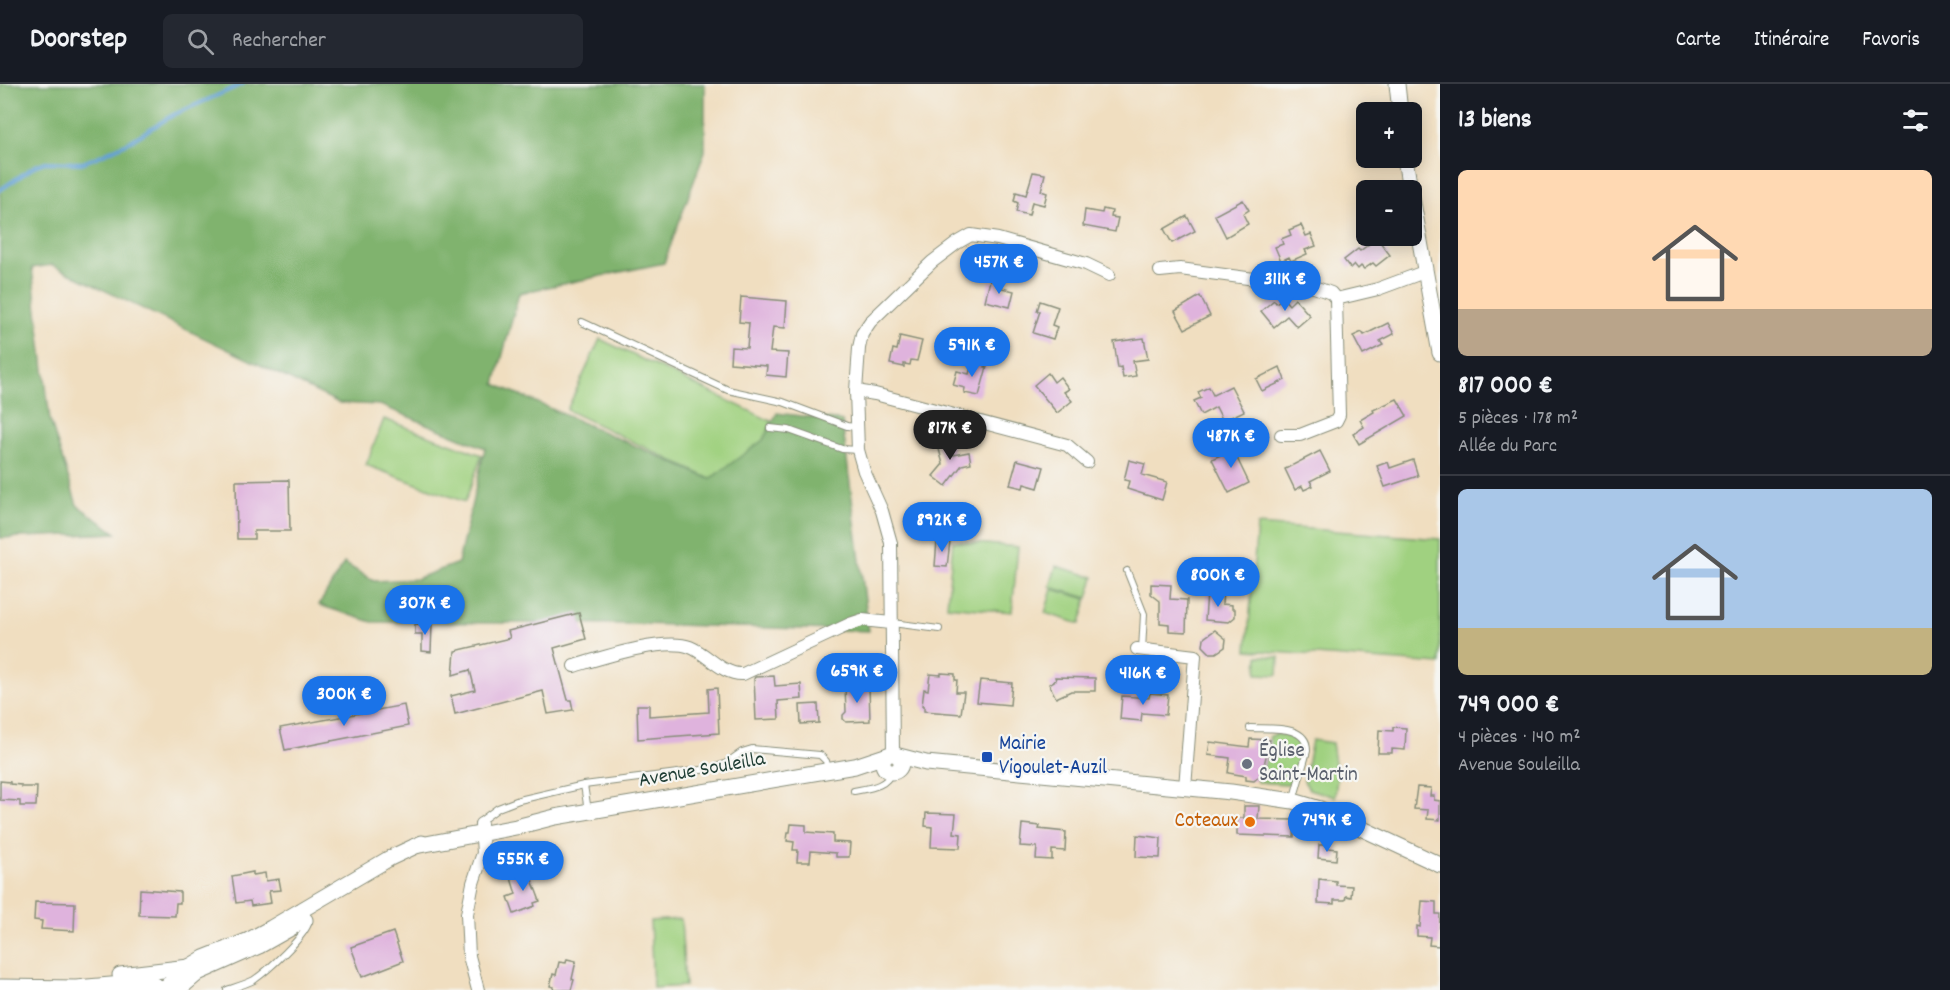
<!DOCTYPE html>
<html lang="fr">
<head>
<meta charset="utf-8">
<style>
	:root { --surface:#171b24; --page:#242831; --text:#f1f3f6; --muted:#9ea1a6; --line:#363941; --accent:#1a73e8 }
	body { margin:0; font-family:Dekko,sans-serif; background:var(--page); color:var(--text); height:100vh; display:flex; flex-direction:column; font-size:22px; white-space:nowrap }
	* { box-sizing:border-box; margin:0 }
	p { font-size:20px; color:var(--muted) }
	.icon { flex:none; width:33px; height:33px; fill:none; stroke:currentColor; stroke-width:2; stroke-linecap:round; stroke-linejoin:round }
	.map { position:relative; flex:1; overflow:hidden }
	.details { display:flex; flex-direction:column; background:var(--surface); width:510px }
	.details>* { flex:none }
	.fabs { position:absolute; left:1356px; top:18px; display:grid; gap:12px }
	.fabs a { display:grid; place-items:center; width:66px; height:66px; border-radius:9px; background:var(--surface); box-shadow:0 3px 15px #0003; font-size:30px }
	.price { position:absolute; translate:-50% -51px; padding:0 14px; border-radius:21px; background:var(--accent); color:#fff; font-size:20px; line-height:39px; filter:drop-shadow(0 2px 3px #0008) }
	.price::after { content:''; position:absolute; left:50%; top:36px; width:18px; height:14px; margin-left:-9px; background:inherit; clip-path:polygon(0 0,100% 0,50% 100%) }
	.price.selected { background:#222; color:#fff }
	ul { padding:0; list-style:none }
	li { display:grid; align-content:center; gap:12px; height:318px; padding:0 18px }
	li+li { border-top:2px solid var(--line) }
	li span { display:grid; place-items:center; height:186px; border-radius:9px; color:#555 }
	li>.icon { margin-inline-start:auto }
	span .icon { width:108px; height:108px; fill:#fffc; stroke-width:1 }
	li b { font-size:26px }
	h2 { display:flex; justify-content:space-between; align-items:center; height:72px; padding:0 18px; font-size:26px }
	header { display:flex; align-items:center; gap:36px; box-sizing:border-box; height:84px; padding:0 30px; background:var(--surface); border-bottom:2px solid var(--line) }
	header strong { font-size:28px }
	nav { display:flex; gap:33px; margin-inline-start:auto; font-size:21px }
	.search { width:420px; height:54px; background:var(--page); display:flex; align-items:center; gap:15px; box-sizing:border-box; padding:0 21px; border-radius:9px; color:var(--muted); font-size:22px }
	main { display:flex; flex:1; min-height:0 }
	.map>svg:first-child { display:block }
	.green { fill:#a0d180; stroke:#60875a; stroke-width:1.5 }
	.forest { fill:#80b36e; stroke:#507851; stroke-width:1.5 }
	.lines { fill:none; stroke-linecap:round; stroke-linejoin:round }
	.stream { stroke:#64a1d5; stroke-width:4 }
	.building { fill:#dfb3dd }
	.service-casing { stroke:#888e7a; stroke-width:8 }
	.minor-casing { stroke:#888e7a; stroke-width:14 }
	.tertiary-casing { stroke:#888e7a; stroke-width:17 }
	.service { stroke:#fff; stroke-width:6 }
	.minor { stroke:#fff; stroke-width:12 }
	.tertiary { stroke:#fff; stroke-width:15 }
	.transit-dot { fill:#1a4fb4; stroke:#f6f6f2; stroke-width:2 }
	.worship-dot { fill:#6b7280; stroke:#f6f6f2; stroke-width:2 }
	.food-dot { fill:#e8710a; stroke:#f6f6f2; stroke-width:2 }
	.labels { text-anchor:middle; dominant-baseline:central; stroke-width:4.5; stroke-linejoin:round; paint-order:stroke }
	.transit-label { font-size:21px; fill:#164399; stroke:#f6f6f2; text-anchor:start }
	.worship-label { font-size:21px; fill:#5b616d; stroke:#f6f6f2; text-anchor:start }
	.street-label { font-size:21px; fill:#1f3d34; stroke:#f6f6f2 }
	.food-label { font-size:21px; fill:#c56008; stroke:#f6f6f2; text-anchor:end }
</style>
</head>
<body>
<header>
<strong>Doorstep</strong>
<div class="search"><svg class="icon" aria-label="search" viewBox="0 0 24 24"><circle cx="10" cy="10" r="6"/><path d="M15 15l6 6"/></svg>Rechercher</div>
<nav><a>Carte</a><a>Itinéraire</a><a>Favoris</a></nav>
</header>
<main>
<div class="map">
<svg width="1440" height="906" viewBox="0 0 1440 906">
	<rect width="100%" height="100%" fill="#f6f6f2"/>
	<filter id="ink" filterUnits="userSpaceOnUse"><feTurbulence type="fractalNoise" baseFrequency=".0167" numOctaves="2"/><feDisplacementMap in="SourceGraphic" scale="12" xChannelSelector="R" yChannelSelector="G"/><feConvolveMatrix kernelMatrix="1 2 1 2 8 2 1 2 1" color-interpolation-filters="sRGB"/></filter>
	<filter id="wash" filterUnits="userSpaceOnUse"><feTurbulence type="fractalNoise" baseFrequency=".008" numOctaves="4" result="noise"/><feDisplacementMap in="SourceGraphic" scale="24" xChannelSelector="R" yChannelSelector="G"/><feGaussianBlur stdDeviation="1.35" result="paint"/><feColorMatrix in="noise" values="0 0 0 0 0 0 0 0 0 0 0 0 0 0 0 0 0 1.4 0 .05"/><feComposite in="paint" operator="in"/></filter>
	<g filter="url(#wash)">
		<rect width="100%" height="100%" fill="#f0dec0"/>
		<g class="green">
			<path d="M600,255L773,338L764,356L710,395L567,326Z"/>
			<path d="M384,335L482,371L465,418L366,381Z"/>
			<path d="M1257,441L1440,455V580L1247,566Z"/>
			<path d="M953,457L1018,463L1012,528L947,522Z"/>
			<path d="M1056,482L1094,493L1088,514L1050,503Z"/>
			<path d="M1052,505L1087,515L1080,540L1045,529Z"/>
			<path d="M1258,572L1279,573L1278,591L1257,590Z"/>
			<path d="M1277,650L1296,654L1303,660L1296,693L1288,700L1257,698L1256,690L1263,685L1270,652Z"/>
			<path d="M1312,656L1332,659L1337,694L1335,713L1309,705L1304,697Z"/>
			<path d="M681,835L685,902L653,904L650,837Z"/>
		</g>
		<path class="forest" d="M0,0H705V67L664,179L519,209L495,300L710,395L763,356L777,329L842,337L869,547L640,540L372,538L319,521L344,479L374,497L416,495L458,479L485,364L380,321L339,319L52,181L32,184L50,336L77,421L116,449L0,454Z"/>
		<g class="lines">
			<path class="stream" d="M0,106L35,82L45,78L82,79L97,73L129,58L173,31L243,0"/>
		</g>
		<g id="blocks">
			<g class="building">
				<path d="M1033,88L1045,90L1041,107L1047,109L1044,121L1032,118L1029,131L1016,128L1018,119L1014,117L1016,108L1026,111Z"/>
				<path d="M1243,116L1249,126L1243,130L1248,140L1226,153L1215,131Z"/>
				<path d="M1103,125L1112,127L1111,133L1118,134L1115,148L1083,142L1085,126L1102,129Z"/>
				<path d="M1187,132L1195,147L1172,159L1164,145Z"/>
				<path d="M1301,141L1306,152L1311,150L1316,162L1305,166L1307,170L1291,177L1289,173L1281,177L1275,163L1283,160L1281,155L1291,151L1289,146Z"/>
				<path d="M1377,154L1390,171L1376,182L1373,179L1364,185L1361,182L1358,185L1354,180L1350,184L1344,176L1358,165L1360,167Z"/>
				<path d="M990,196L999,199L998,203L1014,207L1010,223L985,217Z"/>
				<path d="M1200,212L1210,232L1185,245L1175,227Z"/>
				<path d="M741,213L787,217L785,244L773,243L770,268L788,269L786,293L766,291L767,282L730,279L731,263L747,264L749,239L739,238Z"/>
				<path d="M1283,214L1289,221L1295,215L1310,232L1297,243L1287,232L1274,243L1261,227L1274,216L1276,219Z"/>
				<path d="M1040,217L1058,223L1052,241L1057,243L1053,255L1033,249L1040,227H1037Z"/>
				<path d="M1388,239L1394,250L1380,257L1383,261L1363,271L1353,252L1362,248L1364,251Z"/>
				<path d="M900,252L922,257L917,277L911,276L910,281L904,280V283L890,280L893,265L897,266Z"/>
				<path d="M1144,254L1148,275L1133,277L1136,292L1123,294L1121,283L1118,284L1114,258Z"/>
				<path d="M974,273L986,277L985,283H987L979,312L964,309L965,304L953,301L957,287L969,290Z"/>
				<path d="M1280,283L1285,296L1262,307L1256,295Z"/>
				<path d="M1048,289L1054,298L1060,293L1069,305L1064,308L1072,317L1057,329L1034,301Z"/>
				<path d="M1231,302L1244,327L1223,337L1216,323L1201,331L1194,317L1201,314L1198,308L1209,303L1213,311Z"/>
				<path d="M1397,315L1407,332L1359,360L1353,350L1364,343L1360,336L1374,328L1373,326Z"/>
				<path d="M950,351L953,371L969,368L971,379L962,381L946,402L933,392L943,380L936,354Z"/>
				<path d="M1238,358L1242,367L1235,370L1249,399L1229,409L1212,375L1229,367L1227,363Z"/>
				<path d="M1320,367L1330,387L1310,397L1313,402L1304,406L1302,402L1295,406L1285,385Z"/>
				<path d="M1017,376L1044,383L1038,404L1024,400L1023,404L1010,401Z"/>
				<path d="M1129,376L1145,380L1142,391L1167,398L1162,416L1127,405L1129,397L1124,396Z"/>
				<path d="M1413,376L1418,392L1385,403L1377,382L1388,378L1390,384Z"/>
				<path d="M289,396L290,447H254V455H237L236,397Z"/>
				<path d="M937,456L950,457L947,483L935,482Z"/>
				<path d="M1151,500L1171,501L1170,515L1187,516L1186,548L1169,547V540L1160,539V517L1151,510Z"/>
				<path d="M1211,506L1223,507L1222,520L1232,521V525H1235V533L1229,538L1205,536L1207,508Z"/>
				<path d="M579,529L586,555L554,564L568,616H571L573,626L548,630L543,607L455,630L451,612L475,606L470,586L453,591L455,567L510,554L508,547Z"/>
				<path d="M415,540L432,541L431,568L422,567V550H415Z"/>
				<path d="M1215,546L1226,555L1225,563L1216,569H1210L1203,562L1204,554Z"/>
				<path d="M941,589L955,590V596H957L956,608H964L961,630L924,627V622H922L924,605L928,606L930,590L941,591Z"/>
				<path d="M774,592L775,602L801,600L802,615L778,617L779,635L756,636L754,595L755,593Z"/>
				<path d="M1055,593L1095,594V607H1071L1056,614L1049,600L1056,596Z"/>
				<path d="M980,596L1012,599L1010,621L977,618Z"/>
				<path d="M869,601L870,637L846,638L843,635V631L846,628L845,602Z"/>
				<path d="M717,604L719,649L638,655L637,621H649V632L709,628L708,605Z"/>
				<path d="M1150,609L1168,611L1166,631L1142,629L1141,637L1120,635L1122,612L1149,614Z"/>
				<path d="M818,620L819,639L801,640L800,621Z"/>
				<path d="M404,621L408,642L285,666L280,644Z"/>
				<path d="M1393,643L1406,644L1405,666L1392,665V669H1378L1379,646L1393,647Z"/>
				<path d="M1250,655L1270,656L1263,685L1265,687L1254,697L1246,696V692L1228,689L1230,674L1208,671L1210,658L1249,663Z"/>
				<path d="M0,697L10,698V700L21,701V703H37L36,722H20V717L0,716Z"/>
				<path d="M1417,703L1431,704L1430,712H1434V716L1440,717V736L1427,735L1428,726L1414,725Z"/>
				<path d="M1244,722H1259L1258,735L1295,736L1294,753L1237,751V734H1244Z"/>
				<path d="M926,729L956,730L954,749L961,750L960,764L931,763L932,743L925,742Z"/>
				<path d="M791,740L806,741V748L833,750V758L850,759L849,773H836V769L811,767L810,778H797L798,766H793L794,758L787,757L788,748H790Z"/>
				<path d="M1022,740L1040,742L1039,745L1066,748L1065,767L1052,766V776L1036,775L1037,763L1020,762Z"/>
				<path d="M1137,751L1161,754L1160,774L1136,773Z"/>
				<path d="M1319,761H1328V764L1337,765L1336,776L1318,774Z"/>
				<path d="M528,785L540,817L534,819L535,822L514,830L508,813L516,810L510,791Z"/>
				<path d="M253,788V791L265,789L266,797L279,795L281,806L269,807L271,819L251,822L250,817L236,819L232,792Z"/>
				<path d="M1319,795L1336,797V801L1352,802L1351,813L1346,812L1345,816H1334V820L1318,819Z"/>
				<path d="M140,805L180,808V819H176L175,832L139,831Z"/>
				<path d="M1422,817L1436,818V830H1440L1439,862L1429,861L1430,853L1417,852V842L1420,843Z"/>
				<path d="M35,818L75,819L74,847L41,845L42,837L34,836Z"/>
				<path d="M393,848L403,877L362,893L351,863Z"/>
				<path d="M567,875L576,877L572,895L574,896L571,906H553L554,903L550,902L553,890L556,891L559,878L566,879Z"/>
			</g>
		</g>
	</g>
	<g filter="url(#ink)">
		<use href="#blocks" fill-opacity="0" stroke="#888e7a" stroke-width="1.5"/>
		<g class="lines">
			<g class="service-casing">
				<g id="service">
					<path d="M582,238L728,306L783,318L847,342L856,343"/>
					<path d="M770,344L789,346L842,365L858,366"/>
					<path d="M1127,487L1144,530L1142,566"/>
					<path d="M892,539L939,545"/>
					<path d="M1250,644C1270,645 1308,640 1307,667L1293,717"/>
					<path d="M584,701L588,727"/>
					<path d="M854,707C868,704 887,703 891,688"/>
					<path d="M481,740L482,736L498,724L519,716L584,701L709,685L725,680L742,668L752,665L820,671L826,677L828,685"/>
					<path d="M227,906C236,903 246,900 254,896C267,887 306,852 309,837"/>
				</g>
			</g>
			<g class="minor-casing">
				<g id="minor">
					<path d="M1160,187L1180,185L1314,203L1331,209L1336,215L1339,331L1336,337L1300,351H1281"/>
					<path d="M1336,215L1378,205L1424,188"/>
					<path d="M856,307L875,310L1067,361L1087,378"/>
					<path d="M1137,565L1195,572L1185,704"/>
					<path d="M574,582C601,574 664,553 690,563C708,570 722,591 743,590L850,540L862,536L891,539"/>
					<path d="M893,669L891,459L882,427L864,387L858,366L856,307L859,264L862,250L870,238L932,178L957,159L971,151L998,155L1086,180L1109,191"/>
					<path d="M478,906L469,872L467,830L473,799L483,769L481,740"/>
				</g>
			</g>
			<g class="tertiary-casing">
				<g id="tertiary">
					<path d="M1397,0L1400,28"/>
					<path d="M1405,74L1410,106"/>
					<path d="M1412,113L1440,269"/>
					<circle cx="892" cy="679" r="9"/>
					<path d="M899,672L926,679L1231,708L1293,717L1320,725L1440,781"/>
					<path d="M415,762L516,743L555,733L855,682L885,672"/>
					<path d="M120,891L189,883"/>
					<path d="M0,903L76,904L146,898L166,906"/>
					<path d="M162,906L189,883L204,874L247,857L271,844L390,774L422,759"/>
					<path d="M178,906L198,889L259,862L305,836"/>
				</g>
			</g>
			<use href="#service" class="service"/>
			<use href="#minor" class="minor"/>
			<use href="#tertiary" class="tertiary"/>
		</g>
	</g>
	<rect class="transit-dot" x="981" y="667" width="12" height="12" rx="3"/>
	<circle class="worship-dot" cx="1247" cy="680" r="6"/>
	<circle class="food-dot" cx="1250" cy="738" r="6"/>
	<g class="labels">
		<g class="transit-label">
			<text x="999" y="661">Mairie<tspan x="999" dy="24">Vigoulet-Auzil</tspan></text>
		</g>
		<g class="worship-label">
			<text x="1259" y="668">Église<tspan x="1259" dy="24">Saint-Martin</tspan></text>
		</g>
		<g class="street-label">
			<text transform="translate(702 687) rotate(-10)">Avenue Souleilla</text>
		</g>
		<g class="food-label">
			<text x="1238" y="738">Coteaux</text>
		</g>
	</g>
</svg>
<div class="fabs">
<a>+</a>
<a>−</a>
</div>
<b class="price" style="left:999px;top:211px">457K €</b>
<b class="price" style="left:1285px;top:228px">311K €</b>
<b class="price" style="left:972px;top:294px">591K €</b>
<b class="price selected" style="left:950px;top:377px">817K €</b>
<b class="price" style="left:1231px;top:385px">487K €</b>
<b class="price" style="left:942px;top:469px">892K €</b>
<b class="price" style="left:1218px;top:524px">800K €</b>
<b class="price" style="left:425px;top:552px">307K €</b>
<b class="price" style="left:857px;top:620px">659K €</b>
<b class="price" style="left:1143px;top:622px">416K €</b>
<b class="price" style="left:344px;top:643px">300K €</b>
<b class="price" style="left:1327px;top:769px">749K €</b>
<b class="price" style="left:523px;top:808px">555K €</b>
</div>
<section class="details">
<h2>13 biens<svg class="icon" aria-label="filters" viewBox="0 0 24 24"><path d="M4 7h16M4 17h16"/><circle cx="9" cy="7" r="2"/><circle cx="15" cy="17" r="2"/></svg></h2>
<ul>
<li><span style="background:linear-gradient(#ffd9b3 75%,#b9a48a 0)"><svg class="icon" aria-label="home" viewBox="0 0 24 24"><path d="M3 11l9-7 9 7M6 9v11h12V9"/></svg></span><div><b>817 000 €</b><p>5 pièces · 178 m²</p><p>Allée du Parc</p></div></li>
<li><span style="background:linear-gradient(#a9c7e8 75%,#c2b280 0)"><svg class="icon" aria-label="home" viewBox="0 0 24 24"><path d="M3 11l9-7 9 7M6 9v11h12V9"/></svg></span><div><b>749 000 €</b><p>4 pièces · 140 m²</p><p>Avenue Souleilla</p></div></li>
</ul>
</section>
</main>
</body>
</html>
